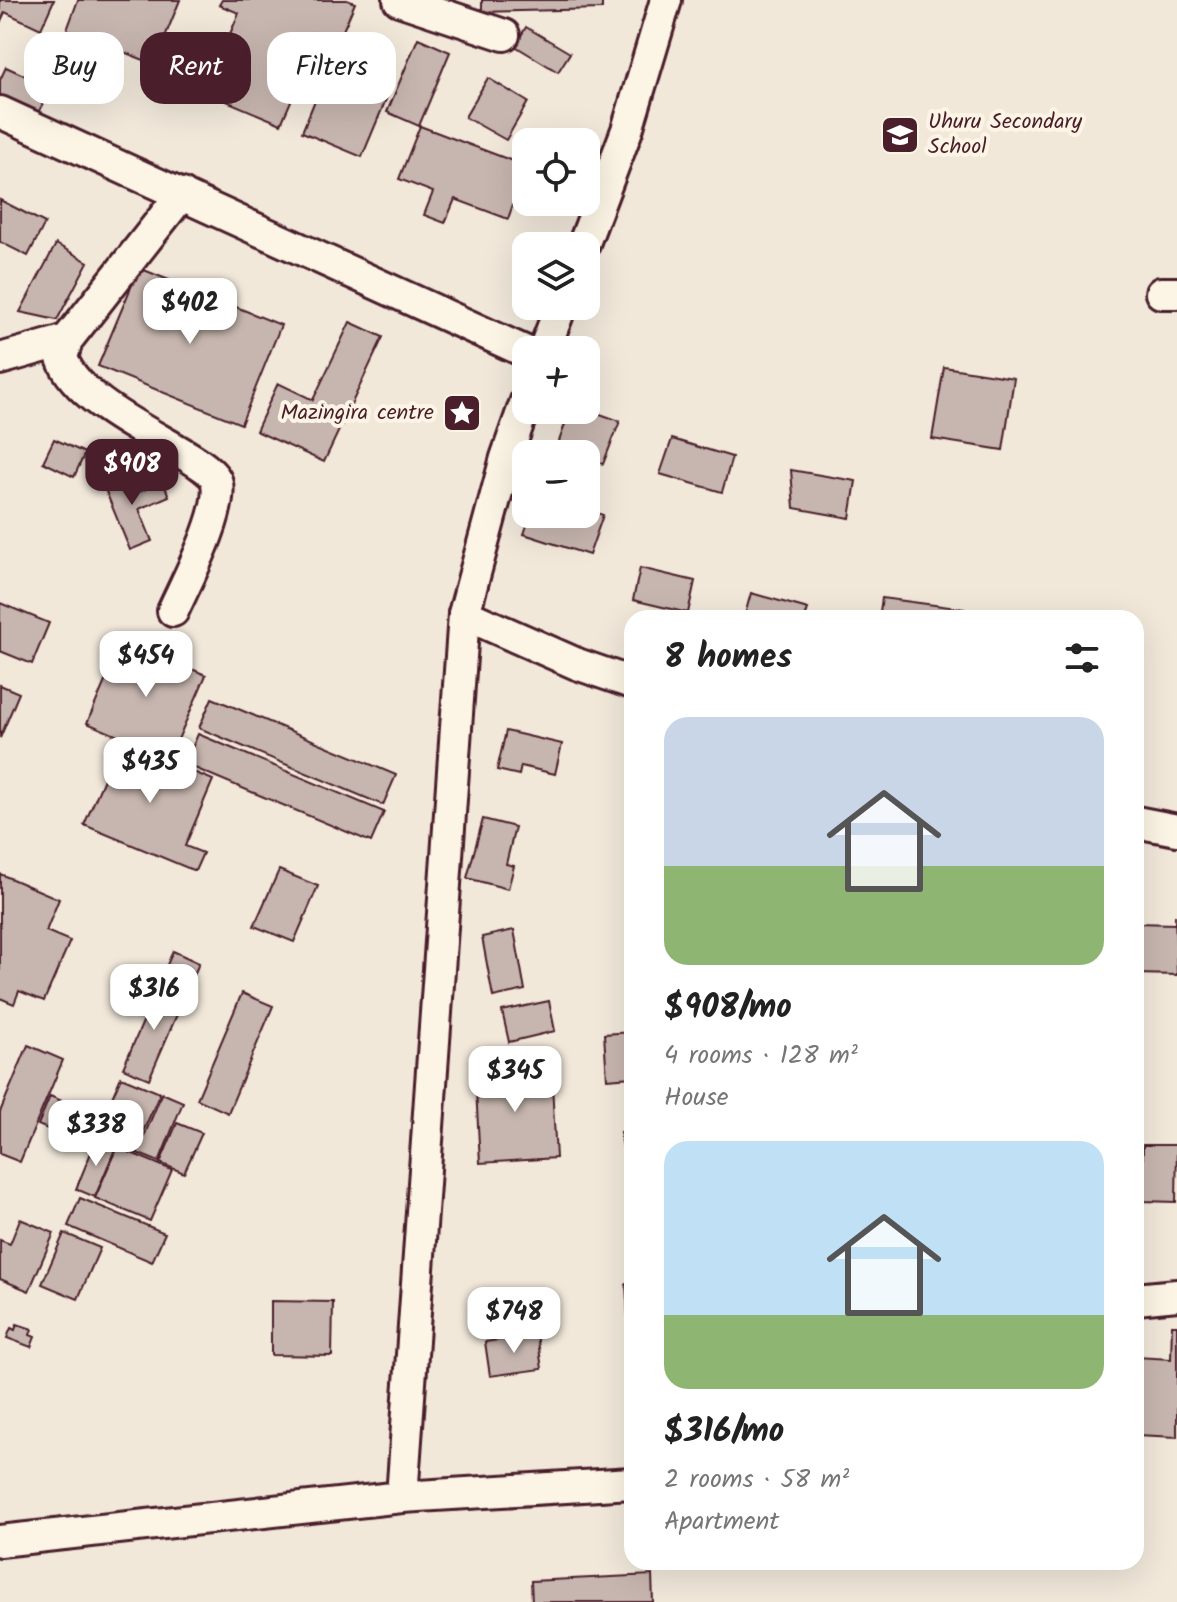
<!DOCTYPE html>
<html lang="en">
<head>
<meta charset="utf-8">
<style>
	:root { --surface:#fff; --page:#f2f2f2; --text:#222; --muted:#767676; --accent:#4a1f2b }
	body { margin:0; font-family:Kalam,sans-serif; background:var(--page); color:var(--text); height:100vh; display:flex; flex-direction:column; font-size:30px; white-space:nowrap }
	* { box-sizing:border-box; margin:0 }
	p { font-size:26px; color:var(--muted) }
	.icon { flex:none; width:44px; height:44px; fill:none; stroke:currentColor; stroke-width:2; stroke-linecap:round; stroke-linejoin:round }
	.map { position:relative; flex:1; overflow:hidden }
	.sheet { position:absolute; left:624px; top:610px; width:520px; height:960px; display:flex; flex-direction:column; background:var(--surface); border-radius:24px; box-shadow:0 8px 32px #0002 }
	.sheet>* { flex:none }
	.hud { position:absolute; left:24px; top:32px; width:480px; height:72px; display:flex; gap:16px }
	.fabs { position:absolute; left:512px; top:128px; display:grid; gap:16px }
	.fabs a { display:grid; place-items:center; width:88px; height:88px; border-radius:16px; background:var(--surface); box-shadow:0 8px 32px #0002; font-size:40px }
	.price { position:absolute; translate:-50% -68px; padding:0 18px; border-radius:16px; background:#fff; color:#222; font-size:26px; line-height:52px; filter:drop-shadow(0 2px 4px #0008) }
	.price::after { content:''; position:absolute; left:50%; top:48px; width:24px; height:18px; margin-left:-12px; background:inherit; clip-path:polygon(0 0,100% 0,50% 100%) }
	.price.active { background:var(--accent); color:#fff }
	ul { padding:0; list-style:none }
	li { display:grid; align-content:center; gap:16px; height:424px; padding:0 40px }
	li span { display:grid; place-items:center; height:248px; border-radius:24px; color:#555 }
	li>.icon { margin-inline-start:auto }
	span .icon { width:144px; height:144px; fill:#fffc; stroke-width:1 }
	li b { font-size:34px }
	h2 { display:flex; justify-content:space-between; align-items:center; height:96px; padding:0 40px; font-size:34px }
	.tag { padding:0 28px; border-radius:24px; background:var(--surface); box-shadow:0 8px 32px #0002; font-size:28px; line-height:72px }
	.tag.active { background:var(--accent); color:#fff }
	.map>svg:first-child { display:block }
	.building { fill:#c7b6af; stroke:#4a1f2b; stroke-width:2 }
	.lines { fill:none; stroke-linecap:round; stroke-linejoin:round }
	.minor-casing { stroke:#4a1f2b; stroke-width:36 }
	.minor { stroke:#fcf5e5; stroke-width:30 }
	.labels { text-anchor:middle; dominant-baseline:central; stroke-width:8; stroke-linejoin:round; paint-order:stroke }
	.poi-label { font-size:22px; fill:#4a1f2b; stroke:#fcf5e5; text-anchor:start }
</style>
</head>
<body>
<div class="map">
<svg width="1177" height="1602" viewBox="0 0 1177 1602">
	<rect width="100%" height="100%" fill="#f1e8da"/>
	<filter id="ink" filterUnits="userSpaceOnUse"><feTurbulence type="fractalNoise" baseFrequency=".0125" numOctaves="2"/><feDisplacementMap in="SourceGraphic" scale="16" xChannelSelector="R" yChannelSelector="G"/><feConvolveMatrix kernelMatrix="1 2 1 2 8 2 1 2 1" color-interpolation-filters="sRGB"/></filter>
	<g filter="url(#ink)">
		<g class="building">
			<path d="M0,0H54L41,29L5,12L0,23Z"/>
			<path d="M78,0H180L154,64L67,30Z"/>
			<path d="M222,0H347L355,3L332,56L314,48L281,124L205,92L239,13L219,5Z"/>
			<path d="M482,0H602V9L482,12Z"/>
			<path d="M526,27L570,53L558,72L515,46Z"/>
			<path d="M418,38L450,52L419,126L387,112Z"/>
			<path d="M331,61L392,85L362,157L302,132Z"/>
			<path d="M6,67L50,87L38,114L0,97V80Z"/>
			<path d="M488,78L528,102L506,140L465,117Z"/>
			<path d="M420,126L526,166L508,219L455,199L445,223L424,215L433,192L399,179Z"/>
			<path d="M0,200L45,223L28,256L0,242Z"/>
			<path d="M56,244L88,262L57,320L20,312Z"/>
			<path d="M139,268L281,325L241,424L98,366Z"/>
			<path d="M350,322L383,337L324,462L256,431L278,383L313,400Z"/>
			<path d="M944,367L1014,378L1003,450L932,439Z"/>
			<path d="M586,409L620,421L603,464L586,458V454H576L557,447L570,410Z"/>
			<path d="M54,439L85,453L74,477L43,462Z"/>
			<path d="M672,439L732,457L722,492L660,474Z"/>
			<path d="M791,470L856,481L850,518L794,508Z"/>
			<path d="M128,471L136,493L163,482L169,496L139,509L152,541L130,550L102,482Z"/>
			<path d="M586,509L603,515L589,555L524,534L531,514H586Z"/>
			<path d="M640,568L695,581L688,613L633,600Z"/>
			<path d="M751,593L808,609L805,618H744Z"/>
			<path d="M882,598L965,609L964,618H879Z"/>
			<path d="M0,603L49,623L32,664L0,651Z"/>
			<path d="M123,640L206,675L170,758L87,723Z"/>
			<path d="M0,685L19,693L0,738Z"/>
			<path d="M212,698L396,775L383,805L199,728Z"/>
			<path d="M506,731L562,744L555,774L521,766L519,775L497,770Z"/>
			<path d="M198,734L384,812L371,842L185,764Z"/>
			<path d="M120,742L213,780L185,846L203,853L195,871L84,825Z"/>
			<path d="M483,819L515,827L506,864L514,866L508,889L467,878Z"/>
			<path d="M279,870L318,886L294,942L254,926Z"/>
			<path d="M0,874L59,899L46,931L70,941L44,1001L19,991L14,1004L0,998Z"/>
			<path d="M1175,915L1177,975L1136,974V923L1175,924Z"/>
			<path d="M514,930L525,990L493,997L482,937Z"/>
			<path d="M173,951L199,963L186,995L159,983Z"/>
			<path d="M159,985L185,996L149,1079L123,1068Z"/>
			<path d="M242,993L273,1006L228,1113L197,1099Z"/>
			<path d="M549,1001L555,1031L509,1042L502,1011Z"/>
			<path d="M632,1032V1077L607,1079L604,1034Z"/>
			<path d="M28,1045L63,1060L20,1162L0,1154V1112Z"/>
			<path d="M551,1066L556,1158L480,1163L475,1070Z"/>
			<path d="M121,1077L160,1093L135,1150L96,1134Z"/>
			<path d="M162,1093L183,1102L159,1162L137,1153Z"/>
			<path d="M50,1096L62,1101L50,1130L38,1125Z"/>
			<path d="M177,1123L202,1133L184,1173L160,1163Z"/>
			<path d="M632,1130V1145L623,1147L620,1132Z"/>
			<path d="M97,1138L116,1147L95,1197L76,1189Z"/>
			<path d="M1143,1145H1177L1176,1202L1142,1201Z"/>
			<path d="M117,1147L172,1170L150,1221L95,1198Z"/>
			<path d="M80,1198L165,1233L152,1262L68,1226Z"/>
			<path d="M20,1219L54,1233L29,1291L0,1279V1240L10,1244Z"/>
			<path d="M64,1233L100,1248L78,1299L42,1284Z"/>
			<path d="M626,1283H632V1316L628,1317Z"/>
			<path d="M271,1301L333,1302L332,1356L271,1355Z"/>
			<path d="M17,1324L32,1329L30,1335L35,1337L31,1347L7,1338L11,1328L15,1330Z"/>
			<path d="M1172,1325H1177V1437L1136,1435V1357L1171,1359Z"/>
			<path d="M537,1334L542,1369L490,1376L485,1342Z"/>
			<path d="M652,1575L653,1602H532L531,1581Z"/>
		</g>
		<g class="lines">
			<g class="minor-casing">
				<g id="minor">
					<path d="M399,0L504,35"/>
					<path d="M0,112L526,352"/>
					<path d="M583,246L627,130L666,0"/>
					<path d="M1161,293H1177"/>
					<path d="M544,350L561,306"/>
					<path d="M0,359L67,340"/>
					<path d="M173,611C186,582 223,513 217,483C213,456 82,415 62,358L67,340L182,194"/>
					<path d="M464,614L577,664L632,683"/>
					<path d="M1136,822L1177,830"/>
					<path d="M1136,1299L1177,1295"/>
					<path d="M402,1497L464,614L506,458L526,401"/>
					<path d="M0,1541L402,1497L632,1483"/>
				</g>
			</g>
			<use href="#minor" class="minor"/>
		</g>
	</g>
	<defs>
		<g id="school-square" transform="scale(2)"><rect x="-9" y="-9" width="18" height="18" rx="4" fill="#4a1f2b" stroke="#fcf5e5"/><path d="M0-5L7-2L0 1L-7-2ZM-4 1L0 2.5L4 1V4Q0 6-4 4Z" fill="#fff"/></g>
		<g id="sight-square" transform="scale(2)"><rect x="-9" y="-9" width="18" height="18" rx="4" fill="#4a1f2b" stroke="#fcf5e5"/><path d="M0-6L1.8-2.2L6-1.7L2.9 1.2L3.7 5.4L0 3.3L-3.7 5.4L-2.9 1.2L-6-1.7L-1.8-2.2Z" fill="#fff"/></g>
	</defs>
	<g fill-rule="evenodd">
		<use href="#school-square" x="900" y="135"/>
		<use href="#sight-square" x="462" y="413"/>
	</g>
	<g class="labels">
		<g class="poi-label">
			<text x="928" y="122">Uhuru Secondary<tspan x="928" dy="25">School</tspan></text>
			<text x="434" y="413" text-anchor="end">Mazingira centre</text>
		</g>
	</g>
</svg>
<div class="fabs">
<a><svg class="icon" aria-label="locate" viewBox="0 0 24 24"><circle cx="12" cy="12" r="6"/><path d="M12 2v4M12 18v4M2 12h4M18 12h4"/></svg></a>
<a><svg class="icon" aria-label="layers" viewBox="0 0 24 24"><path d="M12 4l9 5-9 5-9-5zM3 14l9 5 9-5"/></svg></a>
<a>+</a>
<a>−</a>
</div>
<b class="price" style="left:190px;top:346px">$402</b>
<b class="price active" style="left:132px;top:507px">$908</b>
<b class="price" style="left:146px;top:699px">$454</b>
<b class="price" style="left:150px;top:805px">$435</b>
<b class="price" style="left:154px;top:1032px">$316</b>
<b class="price" style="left:515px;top:1114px">$345</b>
<b class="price" style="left:96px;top:1168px">$338</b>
<b class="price" style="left:514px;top:1355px">$748</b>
<div class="hud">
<a class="tag">Buy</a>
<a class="tag active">Rent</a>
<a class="tag">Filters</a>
</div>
<section class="sheet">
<h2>8 homes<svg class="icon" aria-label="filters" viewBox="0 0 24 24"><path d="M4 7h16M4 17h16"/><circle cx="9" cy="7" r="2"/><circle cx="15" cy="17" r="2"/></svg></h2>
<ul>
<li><span style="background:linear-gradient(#c9d6e8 60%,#8fb573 0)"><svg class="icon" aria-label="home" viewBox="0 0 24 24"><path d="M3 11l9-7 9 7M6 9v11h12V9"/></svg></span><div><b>$908/mo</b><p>4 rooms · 128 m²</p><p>House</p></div></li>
<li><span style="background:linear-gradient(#bfe0f5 70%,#8fb573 0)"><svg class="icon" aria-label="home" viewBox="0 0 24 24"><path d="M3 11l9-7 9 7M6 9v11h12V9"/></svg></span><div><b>$316/mo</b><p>2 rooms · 58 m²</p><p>Apartment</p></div></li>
</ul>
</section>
</div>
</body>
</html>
